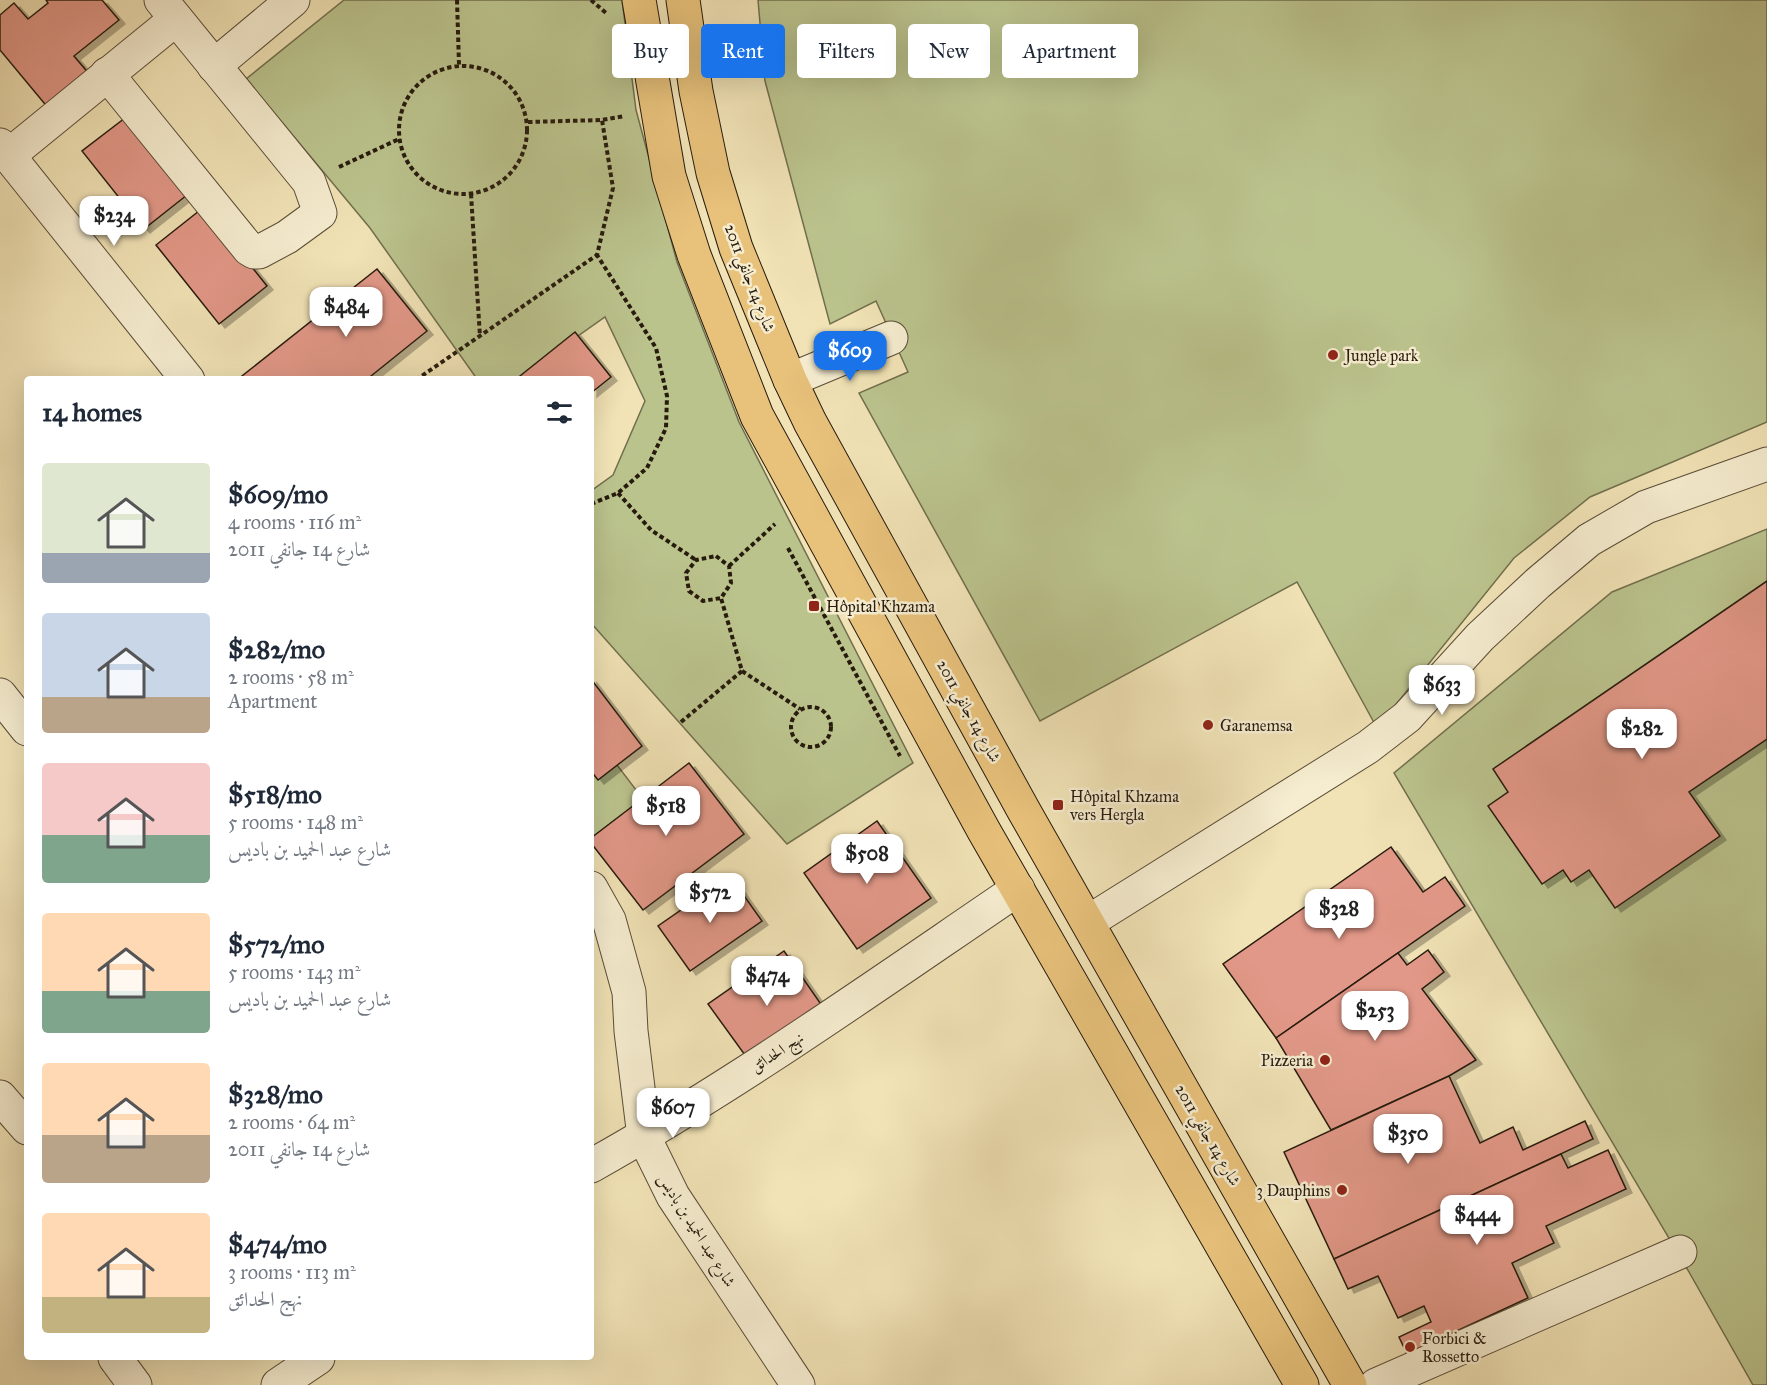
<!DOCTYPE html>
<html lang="en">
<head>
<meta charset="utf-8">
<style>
	:root { --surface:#fff; --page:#f2f2f3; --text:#1f2937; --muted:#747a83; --accent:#1a73e8 }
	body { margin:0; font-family:"IM FELL Great Primer",Amiri,serif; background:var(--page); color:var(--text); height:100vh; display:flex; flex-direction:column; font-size:22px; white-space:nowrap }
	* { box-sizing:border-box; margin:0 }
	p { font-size:20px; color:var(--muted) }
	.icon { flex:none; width:33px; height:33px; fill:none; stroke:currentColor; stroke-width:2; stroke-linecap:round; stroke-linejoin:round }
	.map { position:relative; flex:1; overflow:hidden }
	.sheet { position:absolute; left:24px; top:376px; width:570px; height:984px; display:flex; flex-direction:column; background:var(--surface); border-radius:6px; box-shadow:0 6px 24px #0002 }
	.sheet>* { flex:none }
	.guide { position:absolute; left:612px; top:24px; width:570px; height:54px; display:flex; gap:12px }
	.price { position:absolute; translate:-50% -51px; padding:0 14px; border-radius:12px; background:#fff; color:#222; font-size:20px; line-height:39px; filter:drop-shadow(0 2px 3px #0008) }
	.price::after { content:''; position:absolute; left:50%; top:36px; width:18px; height:14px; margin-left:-9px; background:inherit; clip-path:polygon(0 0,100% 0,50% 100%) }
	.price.on { background:var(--accent); color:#fff }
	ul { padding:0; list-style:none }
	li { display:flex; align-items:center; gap:18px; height:150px; padding:0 18px }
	li span { display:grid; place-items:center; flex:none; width:168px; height:120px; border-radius:6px; color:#555 }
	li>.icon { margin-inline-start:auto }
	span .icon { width:72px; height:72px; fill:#fffc; stroke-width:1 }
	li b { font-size:26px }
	h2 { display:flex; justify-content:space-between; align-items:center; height:72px; padding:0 18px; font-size:26px }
	.chip { padding:0 21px; border-radius:6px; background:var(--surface); box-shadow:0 6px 24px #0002; font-size:21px; line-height:54px }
	.chip.on { background:var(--accent); color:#fff }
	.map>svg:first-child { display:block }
	.green { fill:#bbc38d; stroke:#716f4e; stroke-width:1.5 }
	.building { fill:#e29888; stroke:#271b0e; stroke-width:1.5; filter:url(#shadow) }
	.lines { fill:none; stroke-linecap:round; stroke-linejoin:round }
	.minor-casing { stroke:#5a4d38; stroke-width:35 }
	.major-casing { stroke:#271b0e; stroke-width:35 }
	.path { stroke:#271b0e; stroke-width:4; stroke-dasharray:4.5 3; stroke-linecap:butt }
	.minor { stroke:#f6edd0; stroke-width:33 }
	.major { stroke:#e8c27b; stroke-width:33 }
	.poi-dot { fill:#8f2418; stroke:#f6edd0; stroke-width:2 }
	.labels { text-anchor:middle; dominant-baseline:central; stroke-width:5; stroke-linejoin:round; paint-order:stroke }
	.street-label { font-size:16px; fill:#271b0e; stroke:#f6edd0 }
	.poi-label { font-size:16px; fill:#271b0e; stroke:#f6edd0; text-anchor:start }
</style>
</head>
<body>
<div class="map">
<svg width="1767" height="1385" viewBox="0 0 1767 1385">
	<defs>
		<filter id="shadow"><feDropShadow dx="6" dy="4" stdDeviation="0" flood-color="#0004"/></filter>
	</defs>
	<rect width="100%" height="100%" fill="#f1e3b6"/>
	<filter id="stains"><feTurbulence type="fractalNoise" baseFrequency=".00333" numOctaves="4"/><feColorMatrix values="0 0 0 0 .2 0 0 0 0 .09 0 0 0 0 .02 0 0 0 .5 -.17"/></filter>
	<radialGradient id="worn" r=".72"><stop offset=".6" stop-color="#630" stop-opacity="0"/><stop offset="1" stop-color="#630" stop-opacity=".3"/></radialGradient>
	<g class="green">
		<path d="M344,0H622L636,110L677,262L739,422L913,763L787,844L591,623V491L613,475L645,401L605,317L517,379H477L370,228L246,79Z"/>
		<path d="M758,0H1767V422L1590,497L1514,558L1377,728L1297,582L1040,721L859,393L908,372L876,301L830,324L765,81Z"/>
		<path d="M1767,529V1385H1753L1689,1272L1394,773L1612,592Z"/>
		<path d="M617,765L643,799L591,838V771Z"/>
	</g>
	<g class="building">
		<path d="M46,0H102L119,20L74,56L96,82L54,115L0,50V15L14,3L28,19L48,3Z"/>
		<path d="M125,118L187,195L144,229L82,151Z"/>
		<path d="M204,207L267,286L219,324L156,245Z"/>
		<path d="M377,269L427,331L366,380H244L242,376Z"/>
		<path d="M575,332L611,377L591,393V380H515Z"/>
		<path d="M1767,581V739L1689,792L1720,836L1615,908L1589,870L1571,882L1563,870L1542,884L1488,806L1508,792L1493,769Z"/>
		<path d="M591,679L642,746L598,780L591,771Z"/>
		<path d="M689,763L744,834L643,910L591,843V838Z"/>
		<path d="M877,821L931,898L857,949L804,873Z"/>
		<path d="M1391,847L1423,892L1445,877L1465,906L1276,1038L1223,964Z"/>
		<path d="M730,876L762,921L690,971L658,926Z"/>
		<path d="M1428,950L1444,972L1422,989L1476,1060L1449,1076L1331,1130L1276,1038L1398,953L1407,965Z"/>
		<path d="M784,951L825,1010L750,1062L708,1004Z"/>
		<path d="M1449,1076L1480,1143L1513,1127L1523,1150L1585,1121L1593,1139L1334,1259L1284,1152Z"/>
		<path d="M1608,1150L1626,1189L1546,1226L1554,1243L1512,1263L1528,1298L1407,1354L1399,1337L1431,1322L1424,1306L1398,1318L1378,1276L1348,1289L1334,1259L1561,1154L1568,1168Z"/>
	</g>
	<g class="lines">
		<g class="minor-casing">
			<g id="minor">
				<path d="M214,66L293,0"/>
				<path d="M107,74L249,249L254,252H259L287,237L320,213L309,182L161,0"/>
				<path d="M0,145L188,380"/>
				<path d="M8,156L176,19"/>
				<path d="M790,380L891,338"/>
				<path d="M0,695L27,729"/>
				<path d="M591,888L609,920L629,992L631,1031L644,1137L673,1196L798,1385"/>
				<path d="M1088,922L1368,747L1407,717L1480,637L1538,583L1589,540L1646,507L1767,464"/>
				<path d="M0,1097L27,1128"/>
				<path d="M591,1166C739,1083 878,984 1018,889"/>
				<path d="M115,1358L135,1385"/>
				<path d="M278,1385L318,1358"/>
				<path d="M1376,1385L1680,1252"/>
			</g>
		</g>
		<g class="major-casing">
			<g id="major">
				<path d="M639,0L669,176L694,255L757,416L984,831L1302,1385"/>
				<path d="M683,0L696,91L713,173L736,248L790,380L810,422L1024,811L1350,1385"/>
			</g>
		</g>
		<g class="path">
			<path d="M457,0L459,65"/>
			<path d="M591,0L606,13"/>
			<circle cx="463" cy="130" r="64"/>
			<path d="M528,122L602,120L625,116"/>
			<path d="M339,167L399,139"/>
			<path d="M471,194L480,337"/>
			<path d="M416,380L597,255L613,188L602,120"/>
			<path d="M618,493L651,530L696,560"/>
			<path d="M591,504L618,493L647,468L666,428L667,396L656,348L597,255"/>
			<path d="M788,548L900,756"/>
			<path d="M716,556L729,566L731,583L721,598L703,601L689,591L686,573L696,560Z"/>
			<path d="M729,566L775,524"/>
			<path d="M742,671L800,709"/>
			<circle cx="811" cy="727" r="20"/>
			<path d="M681,722L742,671L721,598"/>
		</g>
		<use href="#minor" class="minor"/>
		<use href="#major" class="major"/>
	</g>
	<g class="poi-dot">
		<circle cx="1333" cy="355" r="6"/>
		<rect x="808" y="600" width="12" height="12" rx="3"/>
		<circle cx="1208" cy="725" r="6"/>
		<rect x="1052" y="799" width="12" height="12" rx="3"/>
		<circle cx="1325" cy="1060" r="6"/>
		<circle cx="1342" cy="1190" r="6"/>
		<circle cx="1410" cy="1347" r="6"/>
	</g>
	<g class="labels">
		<g class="street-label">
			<text transform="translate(750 278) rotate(69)">شارع 14 جانفي 2011</text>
			<text transform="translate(969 711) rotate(61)">شارع 14 جانفي 2011</text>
			<text transform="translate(777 1052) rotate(-33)">نهج الحدائق</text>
			<text transform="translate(1208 1135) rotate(60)">شارع 14 جانفي 2011</text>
			<text transform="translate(697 1230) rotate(58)">شارع عبد الحميد بن باديس</text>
		</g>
		<g class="poi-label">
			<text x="1345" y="355">Jungle park</text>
			<text x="826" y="606">Hôpital Khzama</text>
			<text x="1220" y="725">Garanemsa</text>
			<text x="1070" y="796">Hôpital Khzama<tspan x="1070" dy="18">vers Hergla</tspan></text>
			<text x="1313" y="1060" text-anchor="end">Pizzeria</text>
			<text x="1330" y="1190" text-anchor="end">3 Dauphins</text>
			<text x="1422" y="1338">Forbici &amp;<tspan x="1422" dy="18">Rossetto</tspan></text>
		</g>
	</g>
	<rect width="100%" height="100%" filter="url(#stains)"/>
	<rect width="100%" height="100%" fill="url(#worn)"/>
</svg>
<b class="price" style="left:114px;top:247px">$234</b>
<b class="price" style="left:346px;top:338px">$484</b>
<b class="price on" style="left:850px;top:382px">$609</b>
<b class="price" style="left:1442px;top:716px">$633</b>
<b class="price" style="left:1642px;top:760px">$282</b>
<b class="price" style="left:666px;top:837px">$518</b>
<b class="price" style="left:867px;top:885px">$508</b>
<b class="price" style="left:710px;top:924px">$572</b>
<b class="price" style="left:1339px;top:940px">$328</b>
<b class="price" style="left:767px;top:1007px">$474</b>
<b class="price" style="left:1375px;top:1042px">$253</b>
<b class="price" style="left:673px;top:1139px">$607</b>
<b class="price" style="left:1408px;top:1165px">$350</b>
<b class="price" style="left:1477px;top:1246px">$444</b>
<div class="guide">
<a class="chip">Buy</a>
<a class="chip on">Rent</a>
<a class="chip">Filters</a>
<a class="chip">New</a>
<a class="chip">Apartment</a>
</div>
<section class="sheet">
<h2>14 homes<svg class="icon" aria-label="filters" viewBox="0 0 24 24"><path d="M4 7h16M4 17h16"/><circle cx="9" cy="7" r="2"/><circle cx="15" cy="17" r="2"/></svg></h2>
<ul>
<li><span style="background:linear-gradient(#dfe7d0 75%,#9aa5b1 0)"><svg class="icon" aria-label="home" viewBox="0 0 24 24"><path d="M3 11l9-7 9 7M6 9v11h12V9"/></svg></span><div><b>$609/mo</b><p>4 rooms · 116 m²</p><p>شارع 14 جانفي 2011</p></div></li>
<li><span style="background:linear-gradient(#c9d6e8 70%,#b9a48a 0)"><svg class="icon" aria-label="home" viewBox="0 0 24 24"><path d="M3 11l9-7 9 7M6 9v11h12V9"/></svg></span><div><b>$282/mo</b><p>2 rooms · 58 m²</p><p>Apartment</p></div></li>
<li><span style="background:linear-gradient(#f6c9c9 60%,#7fa58c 0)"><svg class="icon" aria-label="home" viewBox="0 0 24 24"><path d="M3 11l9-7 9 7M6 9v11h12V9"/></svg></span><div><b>$518/mo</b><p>5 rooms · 148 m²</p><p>شارع عبد الحميد بن باديس</p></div></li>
<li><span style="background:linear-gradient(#ffd9b3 65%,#7fa58c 0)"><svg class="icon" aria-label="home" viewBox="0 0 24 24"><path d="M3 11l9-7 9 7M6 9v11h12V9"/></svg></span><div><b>$572/mo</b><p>5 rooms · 143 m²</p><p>شارع عبد الحميد بن باديس</p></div></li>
<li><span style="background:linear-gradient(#ffd9b3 60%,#b9a48a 0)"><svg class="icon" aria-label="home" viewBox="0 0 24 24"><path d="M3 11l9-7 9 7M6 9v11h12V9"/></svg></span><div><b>$328/mo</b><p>2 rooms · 64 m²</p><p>شارع 14 جانفي 2011</p></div></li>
<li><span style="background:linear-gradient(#ffd9b3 70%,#c2b280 0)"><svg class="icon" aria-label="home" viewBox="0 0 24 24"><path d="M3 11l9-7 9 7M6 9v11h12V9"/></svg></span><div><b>$474/mo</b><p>3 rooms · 113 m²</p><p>نهج الحدائق</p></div></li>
</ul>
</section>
</div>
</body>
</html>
